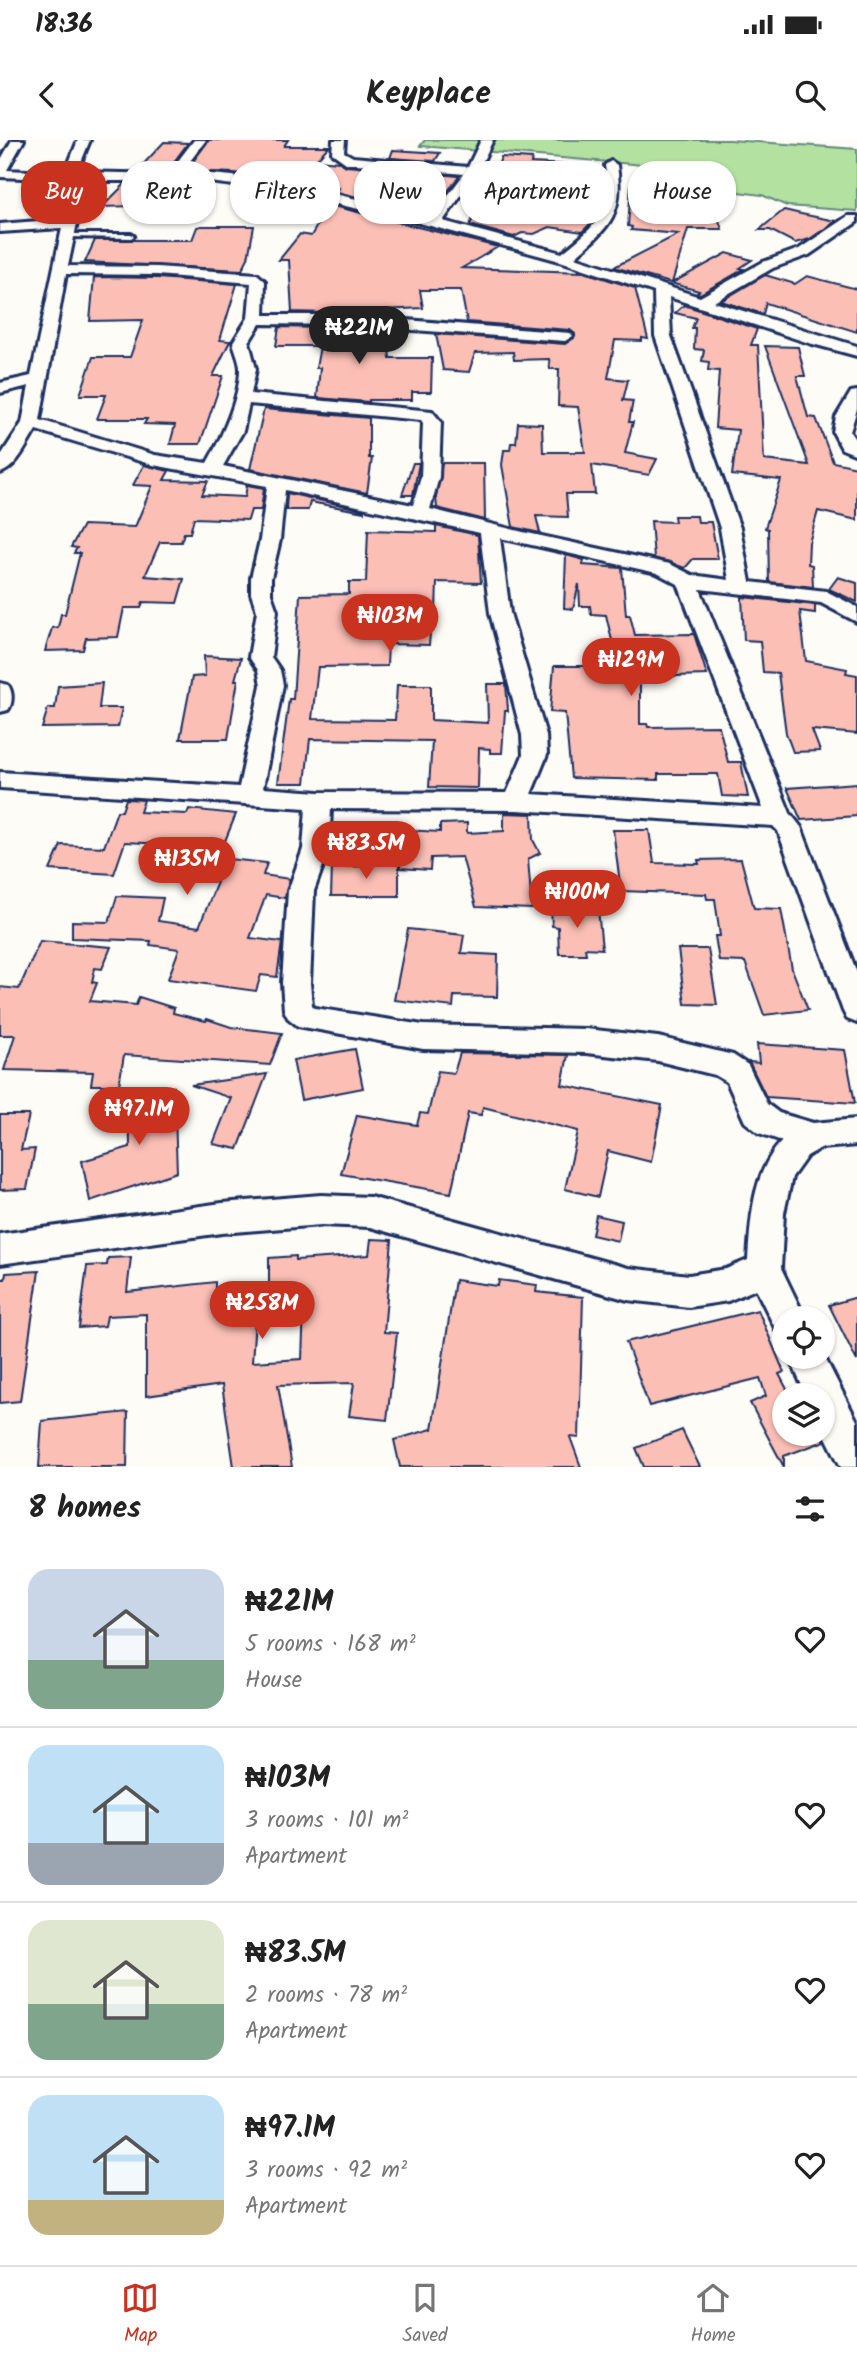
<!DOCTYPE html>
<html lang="en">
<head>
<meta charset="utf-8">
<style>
	:root { --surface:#fff; --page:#f6f6f6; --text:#222; --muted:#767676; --line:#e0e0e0; --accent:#c8321e }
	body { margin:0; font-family:Kalam,sans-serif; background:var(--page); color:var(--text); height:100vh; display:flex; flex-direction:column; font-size:26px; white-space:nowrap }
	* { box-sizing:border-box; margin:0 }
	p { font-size:23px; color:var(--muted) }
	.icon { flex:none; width:38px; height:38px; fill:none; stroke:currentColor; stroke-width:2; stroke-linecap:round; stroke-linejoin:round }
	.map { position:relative; height:1327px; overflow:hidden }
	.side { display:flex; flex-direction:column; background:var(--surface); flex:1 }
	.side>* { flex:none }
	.top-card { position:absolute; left:21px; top:21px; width:816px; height:63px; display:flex; gap:14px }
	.buttons { position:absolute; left:772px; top:1166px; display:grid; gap:14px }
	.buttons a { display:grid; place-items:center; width:63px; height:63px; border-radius:50%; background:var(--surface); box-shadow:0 2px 5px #0004; font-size:35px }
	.price { position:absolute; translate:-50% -60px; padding:0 16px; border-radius:24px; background:var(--accent); color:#fff; font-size:23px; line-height:46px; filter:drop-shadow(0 2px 4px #0008) }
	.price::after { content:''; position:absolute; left:50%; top:42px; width:21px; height:16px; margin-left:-10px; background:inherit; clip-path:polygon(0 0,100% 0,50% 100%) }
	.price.active { background:#222; color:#fff }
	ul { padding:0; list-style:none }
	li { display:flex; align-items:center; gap:21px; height:175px; padding:0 28px }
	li+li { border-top:2px solid var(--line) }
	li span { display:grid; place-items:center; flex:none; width:196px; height:140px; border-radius:21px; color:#555 }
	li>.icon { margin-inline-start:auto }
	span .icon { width:84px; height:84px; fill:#fffc; stroke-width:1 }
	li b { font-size:30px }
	h2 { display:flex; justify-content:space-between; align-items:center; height:84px; padding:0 28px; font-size:30px }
	.chip { padding:0 24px; border-radius:28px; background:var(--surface); box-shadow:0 2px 5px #0004; font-size:24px; line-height:63px }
	.chip.active { background:var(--accent); color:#fff }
	.status { display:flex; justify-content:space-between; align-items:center; height:49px; padding:0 35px; background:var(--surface); direction:ltr }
	.status svg { height:19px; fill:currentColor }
	header { display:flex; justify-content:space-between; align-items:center; height:91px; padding:0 28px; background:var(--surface); font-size:32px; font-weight:600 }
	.tabs { display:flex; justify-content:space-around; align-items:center; height:98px; border-top:2px solid var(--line); background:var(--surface); font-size:19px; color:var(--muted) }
	.tabs a { display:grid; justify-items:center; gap:4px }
	.tabs .active { color:var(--accent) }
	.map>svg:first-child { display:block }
	.green { fill:#b2e1a0; stroke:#66887f; stroke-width:2 }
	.building { fill:#fbbfb6; stroke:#1b2f5e; stroke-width:2 }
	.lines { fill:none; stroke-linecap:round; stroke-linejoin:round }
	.lane-casing { stroke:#1b2f5e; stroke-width:6 }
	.street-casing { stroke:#1b2f5e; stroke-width:6 }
	.lane { fill:#fdfcf7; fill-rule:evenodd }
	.street { fill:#fdfcf7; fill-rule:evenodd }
</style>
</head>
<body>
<div class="status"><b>18:36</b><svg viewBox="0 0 49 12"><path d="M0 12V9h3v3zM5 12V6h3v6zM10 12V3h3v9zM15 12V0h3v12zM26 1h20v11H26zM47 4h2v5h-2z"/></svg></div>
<header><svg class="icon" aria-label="back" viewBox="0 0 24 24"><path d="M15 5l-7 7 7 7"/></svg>Keyplace<svg class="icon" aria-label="search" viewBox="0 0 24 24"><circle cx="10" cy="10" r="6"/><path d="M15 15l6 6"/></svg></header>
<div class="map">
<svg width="857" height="1327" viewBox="0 0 857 1327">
	<rect width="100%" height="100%" fill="#fdfcf7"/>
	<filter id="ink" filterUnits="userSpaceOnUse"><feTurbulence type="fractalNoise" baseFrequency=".0143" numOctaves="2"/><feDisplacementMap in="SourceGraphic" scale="14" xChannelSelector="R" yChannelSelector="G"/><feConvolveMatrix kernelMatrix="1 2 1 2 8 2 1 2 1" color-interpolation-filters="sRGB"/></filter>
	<g filter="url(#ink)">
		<path class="green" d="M425,0H730L857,9V71L787,66L762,55L706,48L691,29L420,6Z"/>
		<g class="building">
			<path d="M209,0H288L284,6H329L316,20L340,22L346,26L459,36L448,51L419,49L409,70L337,52L339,48L331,47L333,46L274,35L269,38L234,33L186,31Z"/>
			<path d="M164,2L188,3L167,31H137Z"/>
			<path d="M393,10L440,13L435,21L390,18Z"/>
			<path d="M501,17L532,19L531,23L586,26L572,74L594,79L591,83L582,92L550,87L534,94L522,93L514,97L470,85L484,53L467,52L478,35L492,36L494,26H498Z"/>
			<path d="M673,31L692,33L690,40H696L695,52H709L722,89H688L672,143L727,113L752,120L740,128L744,129L700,154L697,153L699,151L614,127L679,94L631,90L632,87L628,86L631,46L670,48Z"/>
			<path d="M125,44H171L169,65L102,67Z"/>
			<path d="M329,65L498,107L462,128L584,132L635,148L648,199L642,198V201L615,200L608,238L628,240L623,260L633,261L629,282H633L625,313L657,319L649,335L592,325L595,354H566L568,377L536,376L540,393L513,387L502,325L504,310H510L511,303H516L518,283L542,284L543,312H585L578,267L558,266L559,229H550L549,219L514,220L513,212L475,213L469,232L443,230L436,194L565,204L574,198L575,194L570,190L467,182L461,150H420L423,168L361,171L362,174L292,172L289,120H279L300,94L311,96Z"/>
			<path d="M784,70L801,74L836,81L810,99L795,103L770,90H759Z"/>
			<path d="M201,86H254L248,118L242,130L85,122L95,100H192L197,87Z"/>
			<path d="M765,135L795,144L807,136L857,149V192L766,163L763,174L721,161Z"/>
			<path d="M94,137L157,138L237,144L220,200L230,201L213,236H223L200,304H170L175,285L144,284L147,279H97L106,255H80L93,217H130L143,180L90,181Z"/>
			<path d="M684,165L757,189L751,205H758L764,320L809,325L765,206L798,207L805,236H797L808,277L816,278L833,322L857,327V380L818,371L809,403L808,424L812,425L813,447L769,442L768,389L765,388L781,340L732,335L738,290L715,288L719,231L708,230L709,222L702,221L704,210L694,209L695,188H692L696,178L675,173Z"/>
			<path d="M279,187L362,189L363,208L389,209L390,218H432L431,252H412V260H369V262L317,258L320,228H316L320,206H276Z"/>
			<path d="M264,269L369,278V318H372L367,353L250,329Z"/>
			<path d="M413,323H419L413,355H402Z"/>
			<path d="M442,323H484L485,380L437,368L436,357Z"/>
			<path d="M144,325L169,331L164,340L208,341L202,355L245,357L247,345L264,348L261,370H251L248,380L194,378L190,393H184L181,402H160L145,436L184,439L177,463L143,462L141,468H124L118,497L86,498L83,510L45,511L52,488L58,487L61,474H65L80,413H74L77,408L71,407L83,385L135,387L152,346L133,345Z"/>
			<path d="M287,353L364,370V372L310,362L308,370H286Z"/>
			<path d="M674,376H697L698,382H711L718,419H693L685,428L654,418L651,381L675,382Z"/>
			<path d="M436,386L478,395L481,443L437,442L436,471H432L429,505L388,504L387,526L318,527L312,579L395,580L397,545H431V580L488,583L487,544H506L508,571H505L502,613H490V609L479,608L478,648L429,647L432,601L310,599L305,643H278L289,559H293L300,455L349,454V442H366L368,390L436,392Z"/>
			<path d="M566,415L584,420L583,425L622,428L626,475H630L635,495L694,494L707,535L640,537V584H647L648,587L719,586L728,622H741L748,657L722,656L718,634H658V640L571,638L565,573L550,572L554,526H618L606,475L591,474L590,466H580L579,444L573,469L564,468Z"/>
			<path d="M838,437L857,443V462L829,449Z"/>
			<path d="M742,457L815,465V473L800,471L806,521L847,529L846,533L857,535V594L812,590L820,611L793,612L786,593L778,533L763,532L760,501L744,500Z"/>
			<path d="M204,516L241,518L235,540H238L228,599H180L192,537L205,536Z"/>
			<path d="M102,543L99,568H122L118,587L42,588L48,568H55L58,546Z"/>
			<path d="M857,643V676L801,680L787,648Z"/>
			<path d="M126,659L144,660L140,672L187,674L189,669L236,674L218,718L267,723L263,735L290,739L285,758L266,755L250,798L282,802L277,837L261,835L256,851L168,839L179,809L150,805L151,801L72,798V781L109,782L117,756L163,758L158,781L199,787L217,742L158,735L165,704L125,702L114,734L50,730L61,705L104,707L117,671H122Z"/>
			<path d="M504,673L532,674L533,700L540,713L528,719L532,769L476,767L462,717L431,718L430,730L400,728L404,690L440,692V684L467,683V693L504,691Z"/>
			<path d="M613,690H649L654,723L699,724L698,720L741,719L754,768L781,769L792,829L808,870L764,875L745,822L719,821L715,796H720L715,759H707L706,754L621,751Z"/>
			<path d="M372,723H399V756H331L332,727L371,726Z"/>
			<path d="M551,769H598L602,809L585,808L586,814H559L558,787L552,786Z"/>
			<path d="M408,789L464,795L461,813L498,815L497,857L454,856L453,867L394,860Z"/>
			<path d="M40,801L111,807L102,829L95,828L92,842L97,843L90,861L136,865L139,857L174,868L173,873L206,881L207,879L231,887L282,893L270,925L124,915L119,945H91L93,932L4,930L15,895H0V847L19,849Z"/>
			<path d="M678,809H708L717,865L685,864Z"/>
			<path d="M757,904L845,910L855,963L766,957L749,922L759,923Z"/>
			<path d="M355,909L363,948L301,960L293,920Z"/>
			<path d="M460,913L568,915L562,945L662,965L651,1022L608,1011L598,1057L565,1049L578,991L483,967L481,975L468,973L451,1053L341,1034L357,975L417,985L420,973L428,974L438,931L454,933Z"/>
			<path d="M267,934L238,1009L213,1004L231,958L191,945Z"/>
			<path d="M174,947L177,1032L90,1061L82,1021L130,1007L129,953Z"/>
			<path d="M0,975H29L21,1010L35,1009L27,1049L0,1050Z"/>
			<path d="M596,1075L622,1081L618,1101L592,1095Z"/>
			<path d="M371,1099L392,1100L384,1192L397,1193L387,1280L349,1276L354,1243L278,1245L292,1327H234L222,1245L146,1256V1174L107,1176L105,1186L79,1188L87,1126L107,1125L108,1118L131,1117L127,1152L215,1142V1167L256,1166L252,1222L302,1219L304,1167L269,1170V1118L296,1116V1120L369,1115Z"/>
			<path d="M39,1131L20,1261L0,1263V1139H5L6,1133Z"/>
			<path d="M455,1140L498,1146L499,1140L537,1145L536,1152L583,1157L579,1298L570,1297L581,1327H400L394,1300L432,1289Z"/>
			<path d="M857,1157V1221L829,1165Z"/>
			<path d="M758,1170L784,1232L779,1234L790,1255H784V1293H821L825,1301L784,1316V1327L750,1263L766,1256L760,1238L649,1266L626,1202Z"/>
			<path d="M128,1272L127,1327H39L42,1281Z"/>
			<path d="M682,1290L700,1327H644L636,1308Z"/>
		</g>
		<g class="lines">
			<g class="lane-casing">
				<path id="lane" d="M66,94H131L134,96L131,98L68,97L66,96Z"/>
			</g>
			<g class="street-casing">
				<g id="street">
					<path d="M12,0H24L7,30L65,33L78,0H90L77,32L168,34L194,0H206L181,33C262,33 353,58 431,78L464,34L346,23L332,13L333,0H345L344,12L353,17L468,27L481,0H493L478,31L443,81L562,113C598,84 611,73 605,25L611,21L617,25C624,74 610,86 575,117L700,157L763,122L799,109L848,76H857V82L809,115L773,128L714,162L857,206V216L809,203L669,157L671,196L740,388L750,442L826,451L857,467V482L821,463L700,449L790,673L801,687L857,833V883L847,879L843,871L778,691L773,686L516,670L331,669L329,709L314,751L310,843L312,865L315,868L423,885L586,889L658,897L733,915L748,925L767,964L779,973L813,983L857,979V1005L821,1008L807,1016L792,1037L784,1073L781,1128L805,1178H784V1193L776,1190L756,1149L728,1161L689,1167L628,1160L370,1087L321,1085L222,1093L0,1124V1094L222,1063L321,1055L370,1057L628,1128L689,1135L726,1129L748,1120C751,1078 752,1033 782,1001L759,993L745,982L727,942L715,935L658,921L586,913L423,909L298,886L288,878L284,870L282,843L288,751L303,709L306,668L0,648V632L239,647L261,545L258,530L249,517L257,471L251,454V438L260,400L267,346L153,325L36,290C27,304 16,329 0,333V317L22,283L29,246L0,253V243L31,236L62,88L0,92V84L64,79L68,40L0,37V21ZM80,41H202L279,51L416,82L560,121L654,152L655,196L720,388L729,440L692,435L670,424L523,392L430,369L439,337L441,282L432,271L251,254L256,229L249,202L260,184L343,185L565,201L573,196L570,193L343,175H264L265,141L257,134L157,127L68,126L77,83ZM66,134L157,135L251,143L248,178L233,202C235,210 240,221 240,229C240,258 221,299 207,323L155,315L40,280ZM249,264L421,280L423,283L421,337L413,365L223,326L243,291ZM285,350L480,393L490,473L522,595L523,615L507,653L319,652L263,648L283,545L280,530L271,517L277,471L271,454V438L280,400ZM500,398L657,433L678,444L763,668L531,654L547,615L546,595L510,473Z"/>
					<path d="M857,251V269L850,292L857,302V315L842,309L833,292L836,277L851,252Z"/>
					<path d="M0,543L8,545C13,552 13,563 8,570L0,572Z"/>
					<path d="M822,1212L857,1281V1327H841L822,1289V1255H806L789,1216H822Z"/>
				</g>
			</g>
			<use href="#lane" class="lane"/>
			<use href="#street" class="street"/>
		</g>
	</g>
</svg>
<div class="buttons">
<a><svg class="icon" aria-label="locate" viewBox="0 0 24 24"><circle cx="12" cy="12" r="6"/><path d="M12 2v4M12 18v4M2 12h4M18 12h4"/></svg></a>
<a><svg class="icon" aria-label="layers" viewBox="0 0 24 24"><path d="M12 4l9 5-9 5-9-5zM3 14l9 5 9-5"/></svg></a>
</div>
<b class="price active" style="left:359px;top:226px">₦221M</b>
<b class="price" style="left:390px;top:514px">₦103M</b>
<b class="price" style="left:631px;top:558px">₦129M</b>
<b class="price" style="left:366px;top:741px">₦83.5M</b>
<b class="price" style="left:187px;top:757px">₦135M</b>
<b class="price" style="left:577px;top:790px">₦100M</b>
<b class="price" style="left:139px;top:1007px">₦97.1M</b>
<b class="price" style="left:262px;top:1201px">₦258M</b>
<div class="top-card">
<a class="chip active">Buy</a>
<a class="chip">Rent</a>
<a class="chip">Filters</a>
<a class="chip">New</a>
<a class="chip">Apartment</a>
<a class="chip">House</a>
</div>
</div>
<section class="side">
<h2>8 homes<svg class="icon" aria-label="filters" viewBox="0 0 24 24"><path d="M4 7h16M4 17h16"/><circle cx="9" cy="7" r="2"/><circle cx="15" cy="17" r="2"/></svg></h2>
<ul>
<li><span style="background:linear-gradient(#c9d6e8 65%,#7fa58c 0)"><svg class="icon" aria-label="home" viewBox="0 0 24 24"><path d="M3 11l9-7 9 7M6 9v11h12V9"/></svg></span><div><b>₦221M</b><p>5 rooms · 168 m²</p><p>House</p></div><svg class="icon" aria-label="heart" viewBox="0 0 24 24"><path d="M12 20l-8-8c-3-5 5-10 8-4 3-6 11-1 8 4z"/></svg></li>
<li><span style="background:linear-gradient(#bfe0f5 70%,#9aa5b1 0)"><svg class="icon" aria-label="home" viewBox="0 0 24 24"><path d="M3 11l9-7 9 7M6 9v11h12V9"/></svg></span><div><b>₦103M</b><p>3 rooms · 101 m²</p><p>Apartment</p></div><svg class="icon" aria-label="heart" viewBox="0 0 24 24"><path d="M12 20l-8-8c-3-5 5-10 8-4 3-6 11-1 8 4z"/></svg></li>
<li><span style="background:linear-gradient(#dfe7d0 60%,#7fa58c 0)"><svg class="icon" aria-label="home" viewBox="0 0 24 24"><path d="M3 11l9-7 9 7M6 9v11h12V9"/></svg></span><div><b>₦83.5M</b><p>2 rooms · 78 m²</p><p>Apartment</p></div><svg class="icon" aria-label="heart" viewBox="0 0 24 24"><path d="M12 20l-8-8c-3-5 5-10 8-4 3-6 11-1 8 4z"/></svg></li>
<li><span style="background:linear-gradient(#bfe0f5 75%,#c2b280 0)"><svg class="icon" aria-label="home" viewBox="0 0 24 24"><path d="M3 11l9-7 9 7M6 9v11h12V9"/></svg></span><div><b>₦97.1M</b><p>3 rooms · 92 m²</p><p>Apartment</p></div><svg class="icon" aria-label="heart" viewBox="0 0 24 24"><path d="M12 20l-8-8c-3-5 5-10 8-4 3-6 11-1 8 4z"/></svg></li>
</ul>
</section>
<nav class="tabs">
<a class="active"><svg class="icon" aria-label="map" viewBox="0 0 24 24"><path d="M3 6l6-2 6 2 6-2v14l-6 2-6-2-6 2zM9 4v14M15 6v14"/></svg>Map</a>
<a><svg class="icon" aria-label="saved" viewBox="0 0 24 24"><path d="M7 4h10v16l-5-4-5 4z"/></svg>Saved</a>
<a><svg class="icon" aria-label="home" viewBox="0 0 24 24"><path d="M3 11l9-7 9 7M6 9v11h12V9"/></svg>Home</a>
</nav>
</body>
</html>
